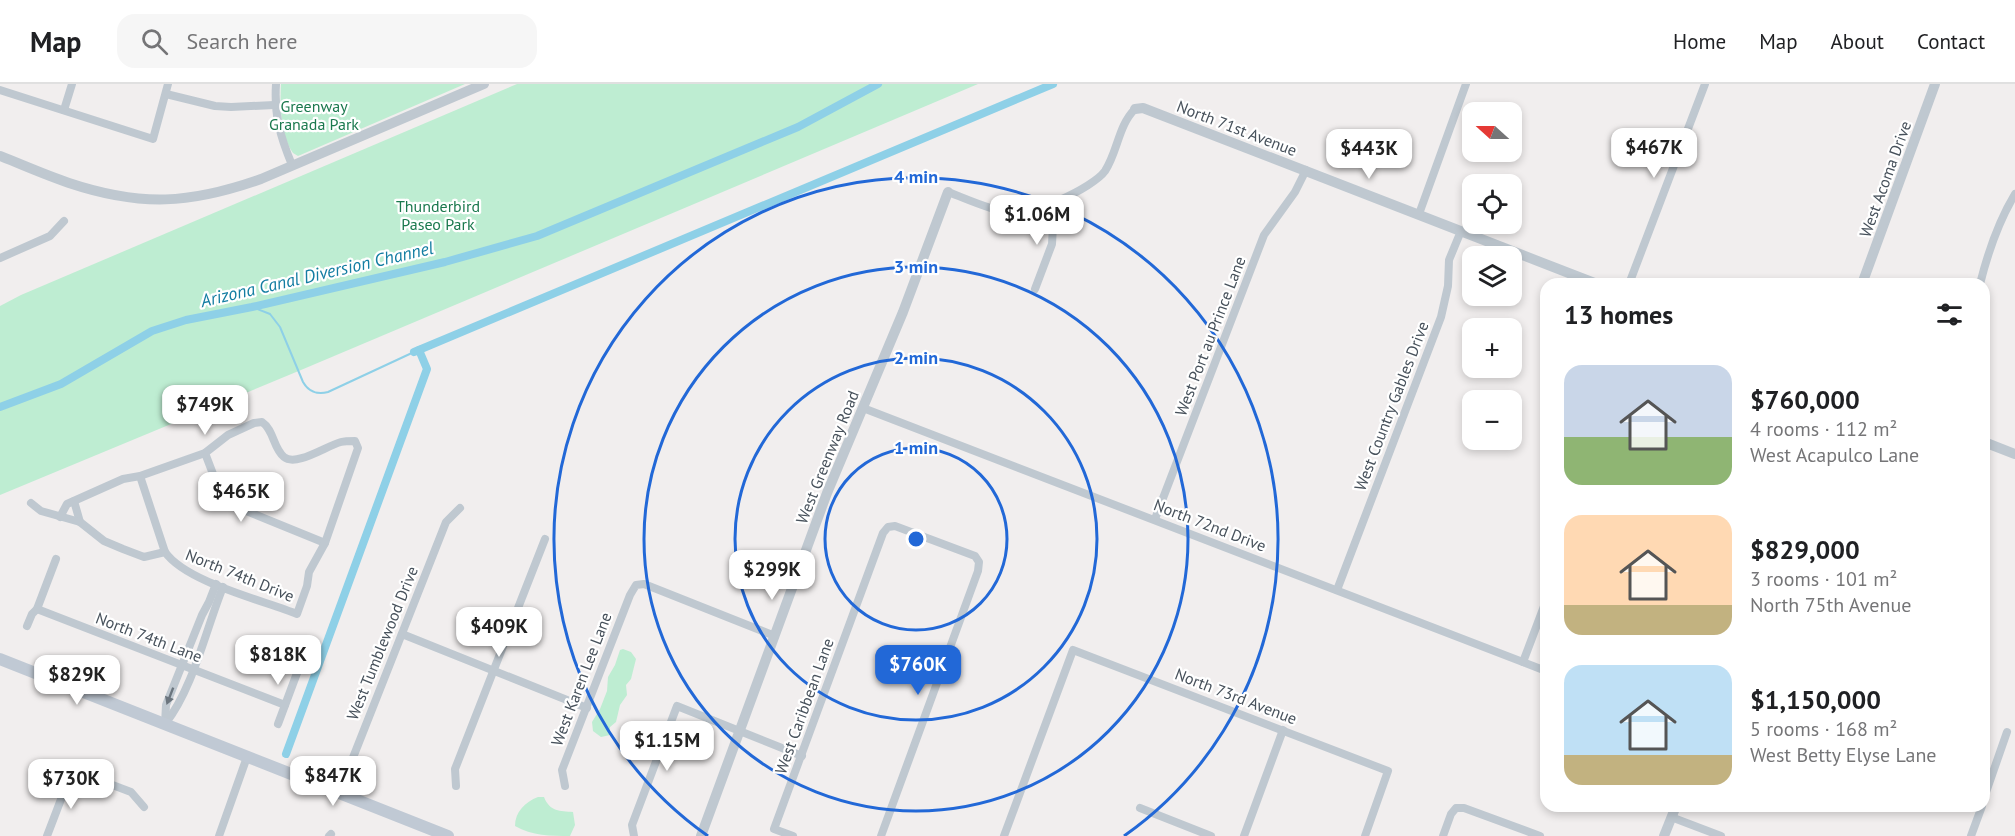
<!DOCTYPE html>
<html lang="en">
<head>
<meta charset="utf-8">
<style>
	:root { --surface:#fff; --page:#f6f6f6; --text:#202124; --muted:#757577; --line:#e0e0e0; --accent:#2268d7 }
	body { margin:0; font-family:"PT Sans",sans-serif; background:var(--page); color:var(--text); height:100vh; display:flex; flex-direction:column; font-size:22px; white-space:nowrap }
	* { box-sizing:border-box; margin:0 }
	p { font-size:20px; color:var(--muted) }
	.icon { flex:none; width:33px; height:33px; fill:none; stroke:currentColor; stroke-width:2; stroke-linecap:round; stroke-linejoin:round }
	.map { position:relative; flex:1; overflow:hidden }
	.drawer { position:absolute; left:1540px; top:194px; width:450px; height:534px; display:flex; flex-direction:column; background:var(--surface); border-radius:18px; box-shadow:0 3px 9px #0003 }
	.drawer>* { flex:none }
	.needle { width:39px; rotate:291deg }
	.buttons { position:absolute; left:1462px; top:18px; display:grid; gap:12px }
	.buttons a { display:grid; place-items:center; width:60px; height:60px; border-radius:12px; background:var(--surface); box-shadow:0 3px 9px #0003; font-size:30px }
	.price { position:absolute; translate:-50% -51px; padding:0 14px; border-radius:12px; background:#fff; color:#222; font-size:20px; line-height:39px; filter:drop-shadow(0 2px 3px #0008) }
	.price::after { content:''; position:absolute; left:50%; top:36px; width:18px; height:14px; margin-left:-9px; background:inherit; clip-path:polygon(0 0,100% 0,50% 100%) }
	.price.selected { background:var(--accent); color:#fff }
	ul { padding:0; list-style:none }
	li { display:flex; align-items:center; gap:18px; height:150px; padding:0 24px }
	li span { display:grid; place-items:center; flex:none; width:168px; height:120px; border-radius:18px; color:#555 }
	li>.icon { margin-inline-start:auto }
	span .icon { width:72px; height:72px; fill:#fffc; stroke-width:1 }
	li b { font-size:26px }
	h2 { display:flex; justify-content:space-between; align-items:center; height:72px; padding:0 24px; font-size:26px }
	header { display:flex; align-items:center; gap:36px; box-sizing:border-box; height:84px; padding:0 30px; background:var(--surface); border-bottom:2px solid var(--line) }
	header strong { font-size:28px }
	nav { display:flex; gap:33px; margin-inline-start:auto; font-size:21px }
	.search { width:420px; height:54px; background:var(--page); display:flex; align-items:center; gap:15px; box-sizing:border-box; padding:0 21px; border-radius:18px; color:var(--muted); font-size:22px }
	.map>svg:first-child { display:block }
	.green { fill:#beedd2 }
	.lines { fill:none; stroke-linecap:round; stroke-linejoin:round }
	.stream { stroke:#8ed0e7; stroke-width:2 }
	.canal { stroke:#8ed0e7; stroke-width:8 }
	.minor { stroke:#bfc8d0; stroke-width:8 }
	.tertiary { stroke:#bfc8d0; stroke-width:10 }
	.secondary { stroke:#c0c9d4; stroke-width:12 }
	.oneway { fill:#6b757e }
	.ring { fill:none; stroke:#2268d7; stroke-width:3 }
	.labels { text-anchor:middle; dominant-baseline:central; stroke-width:4.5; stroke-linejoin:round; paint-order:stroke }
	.park-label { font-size:16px; fill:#1b794e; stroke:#fff }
	.street-label { font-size:16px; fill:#47515b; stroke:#fff }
	.water-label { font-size:18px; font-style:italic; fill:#137da2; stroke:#fff }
	.centre { fill:#2268d7; stroke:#fff; stroke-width:3 }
	.ring-label { font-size:18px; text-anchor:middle; font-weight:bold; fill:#2268d7; stroke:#fff; stroke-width:4.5; stroke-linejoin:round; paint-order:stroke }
</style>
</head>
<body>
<header>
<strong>Map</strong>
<div class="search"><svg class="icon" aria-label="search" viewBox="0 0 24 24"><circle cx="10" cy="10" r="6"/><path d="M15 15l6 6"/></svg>Search here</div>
<nav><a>Home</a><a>Map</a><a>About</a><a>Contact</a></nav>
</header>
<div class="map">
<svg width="2015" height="752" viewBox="0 0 2015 752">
	<rect width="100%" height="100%" fill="#f1eeee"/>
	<g class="green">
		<path d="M281,0H465L298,72L293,69C280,51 280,22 281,0Z"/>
		<path d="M517,0H978L301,286L0,411V222L21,211Z"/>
		<path d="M623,565L631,568L636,575L631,595L626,601L627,611L620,621L616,638L610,643V651L601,653L593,647L592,638L600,625L607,607L608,593L615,581L620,566Z"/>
		<path d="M538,713H544C550,728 560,727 573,728L575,741L570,752C551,752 532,752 515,742C515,728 525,718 538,713Z"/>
	</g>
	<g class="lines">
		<path class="stream" d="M252,223L270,230L280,243L303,298C308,307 317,311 328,308L414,268"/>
		<g class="canal">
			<path d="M414,268L1053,0"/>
			<path d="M0,323L61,300L152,247L186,236L252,223L445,178L537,152L798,43L878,0"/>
			<path d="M286,670L427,285L419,266"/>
		</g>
		<g class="minor">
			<path d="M276,0C274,31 280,52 292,81"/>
			<path d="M0,6L153,55L168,0"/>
			<path d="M166,10L215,22L231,23L274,21"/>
			<path d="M64,26L72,0"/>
			<path d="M948,108C967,115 988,125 1009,129C1029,133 1093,104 1105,87C1118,67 1118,42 1135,25"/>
			<path d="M1419,130L1466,0"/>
			<path d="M0,174L50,152L64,137"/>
			<path d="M1629,200L1705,0"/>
			<path d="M1980,200C1988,168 1998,138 2015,110"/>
			<path d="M1035,205L1052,160L1053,142L1047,120"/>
			<path d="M863,324L1546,587"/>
			<path d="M205,369L221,411L234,422L325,459"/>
			<path d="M74,417L80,438"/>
			<path d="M31,419L41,427L80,438L104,457L123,465L144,473L165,468"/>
			<path d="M60,433L67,420L123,395L140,392L205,369L228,351L254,339L262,338C274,346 273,364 284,373C296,383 326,362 341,358C345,357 350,357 355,357L358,364L325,459L309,488L307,502L297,530C262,516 186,498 165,468L140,392"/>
			<path d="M1155,435L1264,151L1295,108L1306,86"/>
			<path d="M1337,506L1441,233L1448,202L1449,176L1461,147"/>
			<path d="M37,525L285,621"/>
			<path d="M27,542L32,530L37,525L56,475"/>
			<path d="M402,550L587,624"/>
			<path d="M1523,578L1546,517"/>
			<path d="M165,640L166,621L202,531L209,518L216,500"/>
			<path d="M165,640C193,605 206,545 223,503"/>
			<path d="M278,640L303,573"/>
			<path d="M456,702L455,685L545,455"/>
			<path d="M565,702L562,686L630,511L636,501L644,500L775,552"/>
			<path d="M339,709L446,438L460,424"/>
			<path d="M1984,714L2007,648"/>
			<path d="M1140,724L1211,752"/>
			<path d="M1671,733L1721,752"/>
			<path d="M47,752L68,697L74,688L86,691L131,708L144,723"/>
			<path d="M219,752L247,673"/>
			<path d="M329,752L331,750"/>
			<path d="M634,752L632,741L677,622L802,672"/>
			<path d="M793,752L774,745L883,449L888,443L895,442L975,472L979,478L978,487L881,752"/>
			<path d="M1004,752L1073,566L1388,687L1365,752"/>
			<path d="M1244,752L1283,646"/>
			<path d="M1443,752L1451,730L1456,724H1464L1540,752"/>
			<path d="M1971,752L1982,722"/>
		</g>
		<g class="tertiary">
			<path d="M1135,25L1143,24L1597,200"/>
			<path d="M0,72C23,81 45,91 69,99C141,123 190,120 261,95L484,0"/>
			<path d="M1862,200L1935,0"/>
			<path d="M1984,358L2015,370"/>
			<path d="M701,752L827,409L903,228L948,108"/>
			<path d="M1664,752L1676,722"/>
		</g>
		<path class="secondary" d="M0,575L448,752"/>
	</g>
	<defs><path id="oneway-solid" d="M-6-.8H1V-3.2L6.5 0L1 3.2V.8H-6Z" transform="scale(1.5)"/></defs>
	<use class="oneway" href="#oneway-solid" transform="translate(170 612) rotate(111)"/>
	<g class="ring">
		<circle cx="916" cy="455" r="91"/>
		<circle cx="916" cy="455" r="181"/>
		<circle cx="916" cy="455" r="272"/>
		<path d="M708 752A362 362 0 1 1 1124 752"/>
	</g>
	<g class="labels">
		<g class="park-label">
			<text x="314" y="22">Greenway<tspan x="314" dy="18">Granada Park</tspan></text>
			<text x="438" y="122">Thunderbird<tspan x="438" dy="18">Paseo Park</tspan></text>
		</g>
		<g class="street-label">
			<text transform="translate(1237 44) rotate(21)">North 71st Avenue</text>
			<text transform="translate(1885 95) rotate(-70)">West Acoma Drive</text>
			<text transform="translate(1210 252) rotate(-69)">West Port au Prince Lane</text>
			<text transform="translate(1391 322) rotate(-69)">West Country Gables Drive</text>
			<text transform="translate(827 373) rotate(-68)">West Greenway Road</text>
			<text transform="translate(1210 441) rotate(21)">North 72nd Drive</text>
			<text transform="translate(240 491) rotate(22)">North 74th Drive</text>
			<text transform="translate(149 553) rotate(21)">North 74th Lane</text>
			<text transform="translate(382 559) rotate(-68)">West Tumblewood Drive</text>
			<text transform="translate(581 595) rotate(-69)">West Karen Lee Lane</text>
			<text transform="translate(1236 612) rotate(21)">North 73rd Avenue</text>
			<text transform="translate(804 622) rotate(-70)">West Caribbean Lane</text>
		</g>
		<g class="water-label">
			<text transform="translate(317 190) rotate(-13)">Arizona Canal Diversion Channel</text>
		</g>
	</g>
	<circle cx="916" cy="455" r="9" class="centre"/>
	<g class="ring-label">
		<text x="916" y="99">4 min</text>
		<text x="916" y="189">3 min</text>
		<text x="916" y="280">2 min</text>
		<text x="916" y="370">1 min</text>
	</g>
</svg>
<div class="buttons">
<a><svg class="needle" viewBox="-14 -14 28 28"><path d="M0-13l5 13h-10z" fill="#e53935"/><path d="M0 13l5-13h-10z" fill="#757577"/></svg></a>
<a><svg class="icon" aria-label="locate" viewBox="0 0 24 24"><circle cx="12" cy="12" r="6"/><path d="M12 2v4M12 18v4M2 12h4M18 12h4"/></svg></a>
<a><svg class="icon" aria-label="layers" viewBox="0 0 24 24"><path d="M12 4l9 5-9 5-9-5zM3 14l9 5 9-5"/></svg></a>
<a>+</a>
<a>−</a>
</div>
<b class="price" style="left:1654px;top:95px">$467K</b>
<b class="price" style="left:1369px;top:96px">$443K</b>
<b class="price" style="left:1037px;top:162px">$1.06M</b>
<b class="price" style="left:205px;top:352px">$749K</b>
<b class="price" style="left:241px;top:439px">$465K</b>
<b class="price" style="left:772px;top:517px">$299K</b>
<b class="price" style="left:499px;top:574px">$409K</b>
<b class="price" style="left:278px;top:602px">$818K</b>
<b class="price selected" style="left:918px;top:612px">$760K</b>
<b class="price" style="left:77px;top:622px">$829K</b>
<b class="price" style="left:667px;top:688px">$1.15M</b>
<b class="price" style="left:333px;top:723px">$847K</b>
<b class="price" style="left:71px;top:726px">$730K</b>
<section class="drawer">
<h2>13 homes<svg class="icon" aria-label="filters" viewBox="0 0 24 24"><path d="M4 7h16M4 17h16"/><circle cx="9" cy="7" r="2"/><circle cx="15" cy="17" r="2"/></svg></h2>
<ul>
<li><span style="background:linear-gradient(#c9d6e8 60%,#8fb573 0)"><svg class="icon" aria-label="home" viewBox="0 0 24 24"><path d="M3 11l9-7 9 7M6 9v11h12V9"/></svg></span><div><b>$760,000</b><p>4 rooms · 112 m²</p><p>West Acapulco Lane</p></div></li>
<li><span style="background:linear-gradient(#ffd9b3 75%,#c2b280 0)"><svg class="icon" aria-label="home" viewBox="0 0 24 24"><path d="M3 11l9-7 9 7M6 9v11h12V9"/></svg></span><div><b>$829,000</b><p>3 rooms · 101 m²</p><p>North 75th Avenue</p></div></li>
<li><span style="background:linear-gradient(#bfe0f5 75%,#c2b280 0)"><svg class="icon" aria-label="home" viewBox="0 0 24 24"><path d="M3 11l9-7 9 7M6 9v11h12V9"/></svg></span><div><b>$1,150,000</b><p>5 rooms · 168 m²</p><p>West Betty Elyse Lane</p></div></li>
</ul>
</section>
</div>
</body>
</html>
